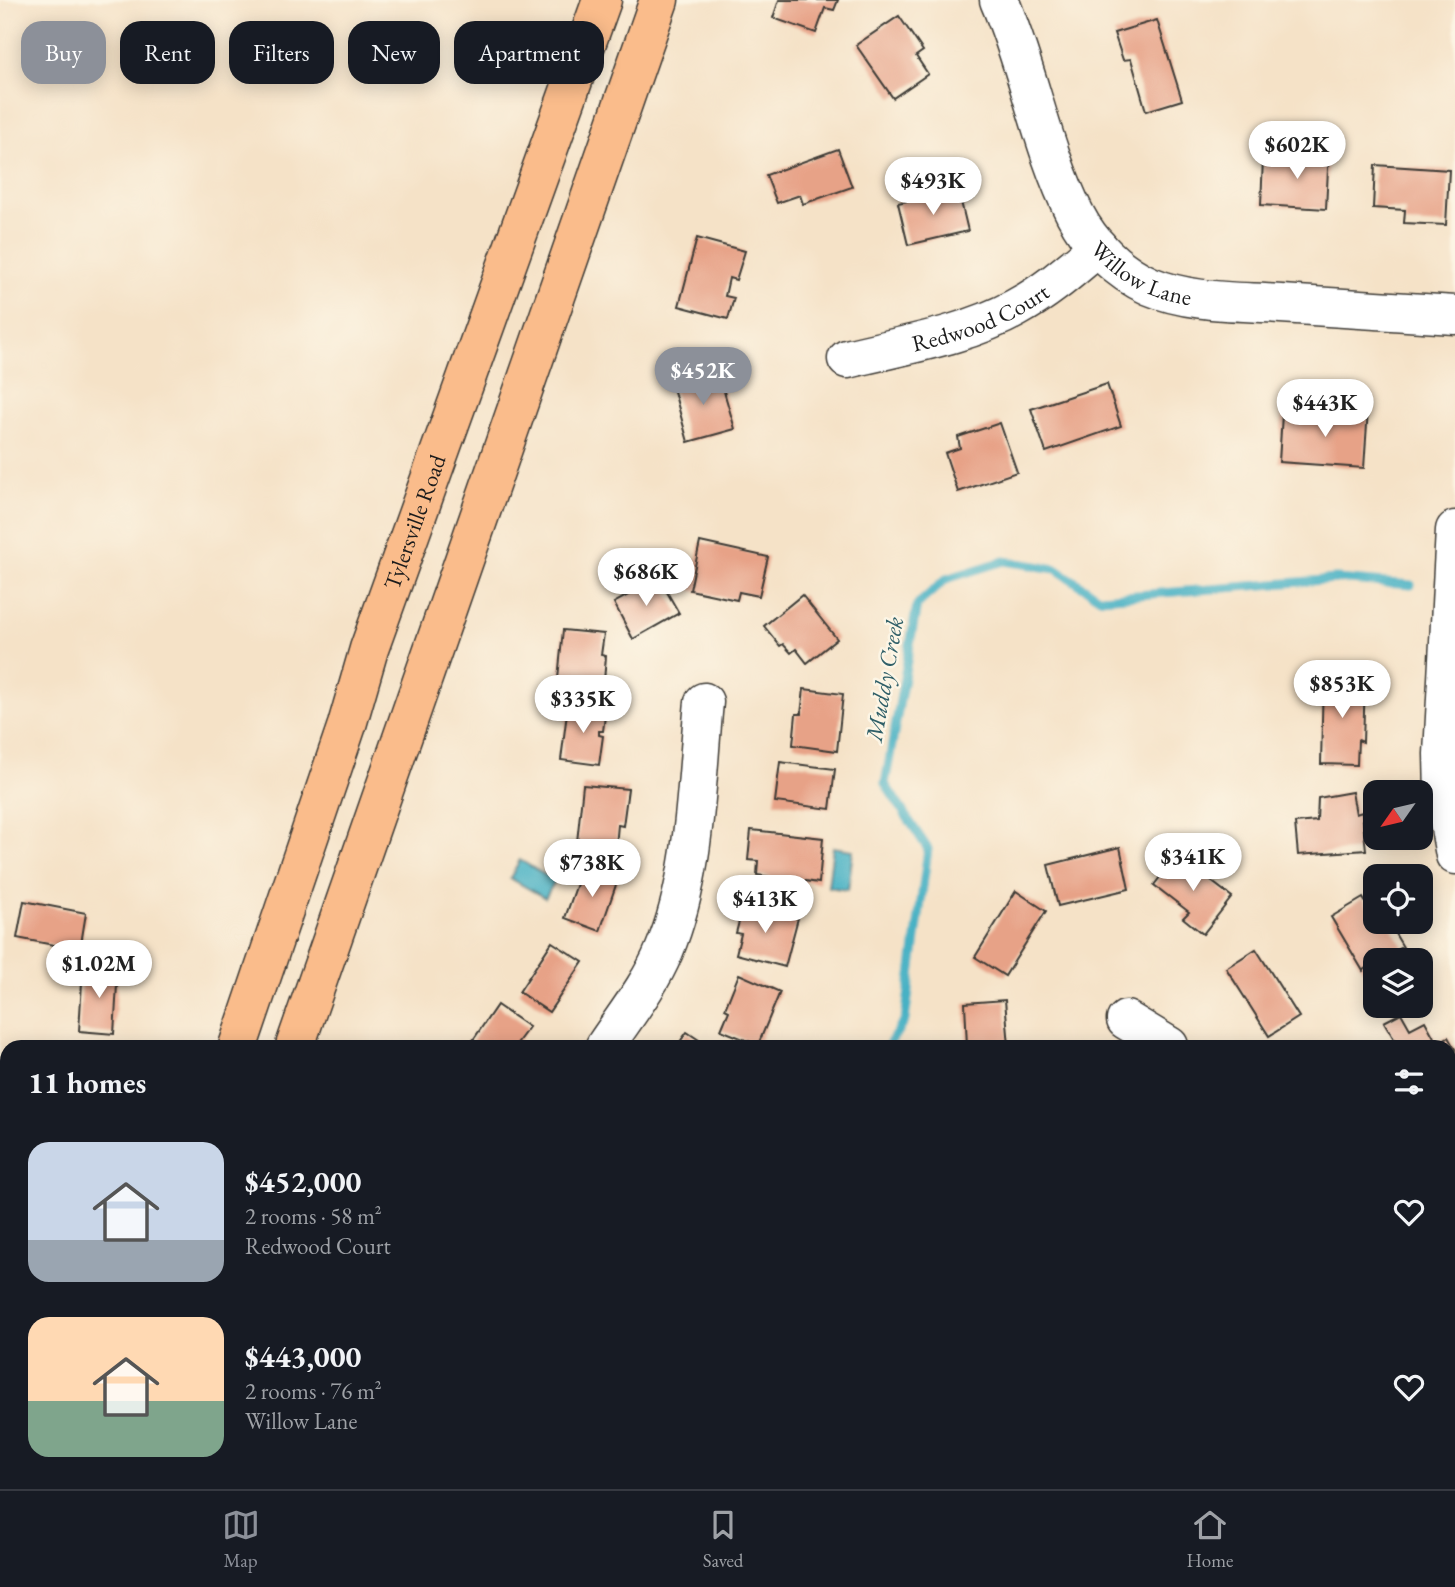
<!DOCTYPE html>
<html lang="en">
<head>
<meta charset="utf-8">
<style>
	:root { --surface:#171b24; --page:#20242c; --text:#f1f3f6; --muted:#9ea1a6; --line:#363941; --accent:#8c9099 }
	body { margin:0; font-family:"EB Garamond",serif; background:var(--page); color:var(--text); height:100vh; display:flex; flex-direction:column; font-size:26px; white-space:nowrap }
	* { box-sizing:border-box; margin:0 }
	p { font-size:23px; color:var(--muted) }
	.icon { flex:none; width:38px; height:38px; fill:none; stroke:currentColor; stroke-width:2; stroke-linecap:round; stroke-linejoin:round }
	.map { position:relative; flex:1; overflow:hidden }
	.sheet { position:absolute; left:0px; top:1040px; width:1456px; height:450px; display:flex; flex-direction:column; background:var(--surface); border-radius:21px 21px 0 0; box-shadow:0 4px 18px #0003 }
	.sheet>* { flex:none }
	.hud { position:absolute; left:21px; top:21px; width:700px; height:63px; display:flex; gap:14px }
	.needle { width:46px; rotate:236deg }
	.controls { position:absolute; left:1363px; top:780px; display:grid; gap:14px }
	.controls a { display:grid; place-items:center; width:70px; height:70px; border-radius:14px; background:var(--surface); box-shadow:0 4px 18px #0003; font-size:35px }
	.price { position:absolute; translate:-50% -60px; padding:0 16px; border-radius:24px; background:#fff; color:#222; font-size:23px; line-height:46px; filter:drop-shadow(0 2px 4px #0008) }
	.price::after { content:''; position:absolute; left:50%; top:42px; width:21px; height:16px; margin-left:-10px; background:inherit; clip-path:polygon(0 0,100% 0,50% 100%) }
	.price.on { background:var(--accent); color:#fff }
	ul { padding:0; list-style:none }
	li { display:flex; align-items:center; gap:21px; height:175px; padding:0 28px }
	li span { display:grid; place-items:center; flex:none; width:196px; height:140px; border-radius:21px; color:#555 }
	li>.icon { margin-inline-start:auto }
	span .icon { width:84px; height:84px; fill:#fffc; stroke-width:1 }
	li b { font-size:30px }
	h2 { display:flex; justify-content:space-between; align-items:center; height:84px; padding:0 28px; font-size:30px }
	.pill { padding:0 24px; border-radius:21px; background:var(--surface); box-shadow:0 4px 18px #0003; font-size:24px; line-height:63px }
	.pill.on { background:var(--accent); color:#fff }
	.menu { display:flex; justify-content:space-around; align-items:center; height:98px; border-top:2px solid var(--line); background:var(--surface); font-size:19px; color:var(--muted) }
	.menu a { display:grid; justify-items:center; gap:4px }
	.menu .on { color:var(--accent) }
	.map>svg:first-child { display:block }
	.water { fill:#46b1c4; stroke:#316670; stroke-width:2 }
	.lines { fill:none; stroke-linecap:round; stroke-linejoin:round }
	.stream { stroke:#46b1c4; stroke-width:9 }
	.building { fill:#e7a287 }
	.minor-casing { stroke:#3d3a36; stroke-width:41 }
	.major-casing { stroke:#3d3a36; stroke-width:41 }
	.minor { stroke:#fff; stroke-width:38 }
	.major { stroke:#fabc8b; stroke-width:38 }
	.labels { text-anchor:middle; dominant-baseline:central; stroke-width:5; stroke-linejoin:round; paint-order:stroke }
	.street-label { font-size:23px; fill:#1c1c1c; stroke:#fcf5e5 }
	.water-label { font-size:24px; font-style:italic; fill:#2f5f68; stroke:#fcf5e5 }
</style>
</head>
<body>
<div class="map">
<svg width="1455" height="1489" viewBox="0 0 1455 1489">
	<rect width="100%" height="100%" fill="#fcf5e5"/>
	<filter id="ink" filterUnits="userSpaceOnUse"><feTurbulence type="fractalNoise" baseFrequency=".0143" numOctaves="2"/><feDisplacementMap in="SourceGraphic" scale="14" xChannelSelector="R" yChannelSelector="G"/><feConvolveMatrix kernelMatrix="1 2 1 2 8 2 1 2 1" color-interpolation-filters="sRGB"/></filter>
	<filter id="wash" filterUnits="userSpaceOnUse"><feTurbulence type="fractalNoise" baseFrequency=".00686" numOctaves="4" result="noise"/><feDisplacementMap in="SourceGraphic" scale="28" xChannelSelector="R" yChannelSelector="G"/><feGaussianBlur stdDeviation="1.57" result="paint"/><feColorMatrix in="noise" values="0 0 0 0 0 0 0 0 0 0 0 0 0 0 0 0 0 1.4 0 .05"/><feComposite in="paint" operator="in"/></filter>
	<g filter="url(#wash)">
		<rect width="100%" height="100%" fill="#f5e2c7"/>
		<g class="water">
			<path d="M833,847L853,850L848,890L828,887Z"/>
			<path d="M520,860L555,881L545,898L510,878Z"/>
		</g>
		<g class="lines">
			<g class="stream">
				<path d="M888,1046L905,1020L928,849L885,784L917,605L946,579L1004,561L1056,569L1100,598L1336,579L1411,585"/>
				<path d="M818,1489L822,1482"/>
			</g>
		</g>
		<g id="blocks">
			<g class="building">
				<path d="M779,0H838L834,10L825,8L816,33L773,18Z"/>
				<path d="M899,16L923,51L916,56L928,74L893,98L856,45Z"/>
				<path d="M1157,20L1182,100L1146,111L1131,59L1123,60L1114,33Z"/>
				<path d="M1304,146L1329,148L1326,209L1261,205L1263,159L1303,161Z"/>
				<path d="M838,149L852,187L803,204L800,195L777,203L766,175Z"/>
				<path d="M1375,165L1449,170L1446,225L1404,223L1405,210L1373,208Z"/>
				<path d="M958,189L968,231L908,245L898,203Z"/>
				<path d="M697,238L745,251L736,280L729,278L725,296L734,298L728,319L679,306Z"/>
				<path d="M718,371L735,429L688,442L672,384Z"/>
				<path d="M1107,384L1121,426L1046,452L1031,409Z"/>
				<path d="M1335,407L1368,409L1364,468L1279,462L1282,414L1333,417Z"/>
				<path d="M1000,423L1017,472L958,492L945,453L960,448L958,437Z"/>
				<path d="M700,542L768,557L759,596L739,592L737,600L690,590Z"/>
				<path d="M659,578L679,613L633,639L614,603Z"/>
				<path d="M802,595L837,639L807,663L796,649L791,653L783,644L780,646L764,626Z"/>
				<path d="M563,630L604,634L601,655L606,656L603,693L557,688Z"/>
				<path d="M1323,678L1365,679L1363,742L1358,740L1357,765L1321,764Z"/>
				<path d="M804,689L843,694L837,751L793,745L796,714H801Z"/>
				<path d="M568,705L606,709L603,731H599V735L603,736L599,765L561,760Z"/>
				<path d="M780,762L835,769L830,809L775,802Z"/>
				<path d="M583,785L628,789L623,826L618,825L616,846L577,842Z"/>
				<path d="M1352,792L1356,814L1362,812L1366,850L1298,855L1295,823L1317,821L1318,798Z"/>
				<path d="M751,830L823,838L819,883L805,881L804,891L770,888L771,877L757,875L758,861L748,860Z"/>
				<path d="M1120,847L1129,889L1058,906L1048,865Z"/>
				<path d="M1177,855L1232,897L1203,934L1183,918L1189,912L1154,885Z"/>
				<path d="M583,867L618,879L600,931L565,918Z"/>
				<path d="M1016,891L1046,911L1005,976L975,957Z"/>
				<path d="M1363,898L1373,915L1376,913V922H1388L1403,947L1376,961L1363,971L1331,917Z"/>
				<path d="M24,901L86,913L80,950L17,938Z"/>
				<path d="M744,903L798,918L785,967L736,954L741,934L736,933Z"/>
				<path d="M552,942L583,962L549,1012L519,992Z"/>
				<path d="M1256,949L1299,1017L1269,1036L1226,968Z"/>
				<path d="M83,966L118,968L114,1034L79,1031Z"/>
				<path d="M739,974L780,992L758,1045L721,1030L729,1011L725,1009Z"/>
				<path d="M1005,1000L1009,1046H967L965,1003Z"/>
				<path d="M497,1005L529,1027L515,1046H469Z"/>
				<path d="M1401,1013L1410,1029L1425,1021L1437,1043L1448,1037L1455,1049V1068L1449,1071V1046H1381L1394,1039L1384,1022Z"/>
				<path d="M687,1032L708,1046H677Z"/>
				<rect x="0" y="1230" width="7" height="64"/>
				<path d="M1455,1276V1325L1451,1327L1449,1280Z"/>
				<path d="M0,1318L7,1320V1389L0,1387Z"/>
				<path d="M305,1482H351L348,1489H306L303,1488Z"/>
				<rect x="596" y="1482" width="60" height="7"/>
				<path d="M685,1482H747L748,1486L740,1489H688Z"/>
				<path d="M1061,1482H1128L1126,1488L1115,1484L1113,1489H1058Z"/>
				<path d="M1184,1482H1231L1219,1489H1188Z"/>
			</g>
		</g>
	</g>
	<g filter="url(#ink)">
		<use href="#blocks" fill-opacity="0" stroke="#3d3a36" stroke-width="2"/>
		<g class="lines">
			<g class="minor-casing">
				<g id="minor">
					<path id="s1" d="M999,0C1029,69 1041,147 1075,214C1091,245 1118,272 1150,286C1190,303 1238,301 1281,304C1339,308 1397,311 1455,315"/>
					<path id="s2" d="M847,359C903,345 965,336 1016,308C1046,292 1072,269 1098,247"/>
					<path d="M1455,530L1443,754L1444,795L1455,855"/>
					<path d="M1126,1020L1169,1046"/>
					<path d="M605,1046C625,1016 650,985 664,951C696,875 696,783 704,702"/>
					<path d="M1449,1158L1455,1154"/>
					<path d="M0,1448L7,1450"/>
					<path d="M99,1482L118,1489"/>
					<path d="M440,1489L445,1482"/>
				</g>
			</g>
			<g class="major-casing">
				<g id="major">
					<path id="s3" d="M238,1046L347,725L369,649L602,0"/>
					<path d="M295,1046L659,0"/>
					<path d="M86,1489L88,1482"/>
					<path d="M140,1489L143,1482"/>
				</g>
			</g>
			<use href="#minor" class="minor"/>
			<use href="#major" class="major"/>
		</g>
	</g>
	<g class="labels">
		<g class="street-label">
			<text stroke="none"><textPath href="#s1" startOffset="320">Willow Lane</textPath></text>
			<text stroke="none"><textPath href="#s2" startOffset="140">Redwood Court</textPath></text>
			<text stroke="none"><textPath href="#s3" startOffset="553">Tylersville Road</textPath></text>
		</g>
		<g class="water-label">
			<text transform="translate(884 679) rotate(-80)">Muddy Creek</text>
		</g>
	</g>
</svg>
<div class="controls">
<a><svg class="needle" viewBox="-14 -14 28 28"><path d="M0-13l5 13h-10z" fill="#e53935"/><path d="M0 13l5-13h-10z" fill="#9ea1a6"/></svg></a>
<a><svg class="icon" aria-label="locate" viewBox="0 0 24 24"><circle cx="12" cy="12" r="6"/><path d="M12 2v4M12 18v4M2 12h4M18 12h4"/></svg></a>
<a><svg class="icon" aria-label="layers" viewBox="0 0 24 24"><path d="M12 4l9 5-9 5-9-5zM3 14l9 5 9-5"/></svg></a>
</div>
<b class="price" style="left:1297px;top:181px">$602K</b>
<b class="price" style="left:933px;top:217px">$493K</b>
<b class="price on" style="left:703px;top:407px">$452K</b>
<b class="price" style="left:1325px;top:439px">$443K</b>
<b class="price" style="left:646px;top:608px">$686K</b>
<b class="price" style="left:1342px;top:720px">$853K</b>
<b class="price" style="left:583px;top:735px">$335K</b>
<b class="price" style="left:1193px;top:893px">$341K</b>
<b class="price" style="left:592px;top:899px">$738K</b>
<b class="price" style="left:765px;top:935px">$413K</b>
<b class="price" style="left:99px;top:1000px">$1.02M</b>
<div class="hud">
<a class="pill on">Buy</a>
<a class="pill">Rent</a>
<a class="pill">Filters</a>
<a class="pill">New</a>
<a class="pill">Apartment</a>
</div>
<section class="sheet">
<h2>11 homes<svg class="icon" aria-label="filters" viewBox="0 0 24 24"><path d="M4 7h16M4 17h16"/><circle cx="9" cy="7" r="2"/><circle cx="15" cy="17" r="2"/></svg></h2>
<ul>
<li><span style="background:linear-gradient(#c9d6e8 70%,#9aa5b1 0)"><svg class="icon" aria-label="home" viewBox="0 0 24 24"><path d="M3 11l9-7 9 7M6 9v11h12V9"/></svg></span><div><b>$452,000</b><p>2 rooms · 58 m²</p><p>Redwood Court</p></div><svg class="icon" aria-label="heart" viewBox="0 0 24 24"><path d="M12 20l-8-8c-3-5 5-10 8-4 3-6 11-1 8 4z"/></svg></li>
<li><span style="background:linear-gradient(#ffd9b3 60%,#7fa58c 0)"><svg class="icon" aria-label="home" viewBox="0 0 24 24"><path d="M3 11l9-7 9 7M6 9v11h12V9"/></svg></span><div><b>$443,000</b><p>2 rooms · 76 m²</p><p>Willow Lane</p></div><svg class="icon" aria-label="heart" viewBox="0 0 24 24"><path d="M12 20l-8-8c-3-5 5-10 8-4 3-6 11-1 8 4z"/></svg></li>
</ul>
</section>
</div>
<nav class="menu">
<a class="on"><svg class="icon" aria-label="map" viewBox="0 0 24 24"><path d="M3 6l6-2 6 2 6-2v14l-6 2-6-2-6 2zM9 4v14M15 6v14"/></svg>Map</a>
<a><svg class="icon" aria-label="saved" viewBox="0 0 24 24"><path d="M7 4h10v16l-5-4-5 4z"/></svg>Saved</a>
<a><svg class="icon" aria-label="home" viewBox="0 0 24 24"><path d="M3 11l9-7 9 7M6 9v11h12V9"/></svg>Home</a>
</nav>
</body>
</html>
